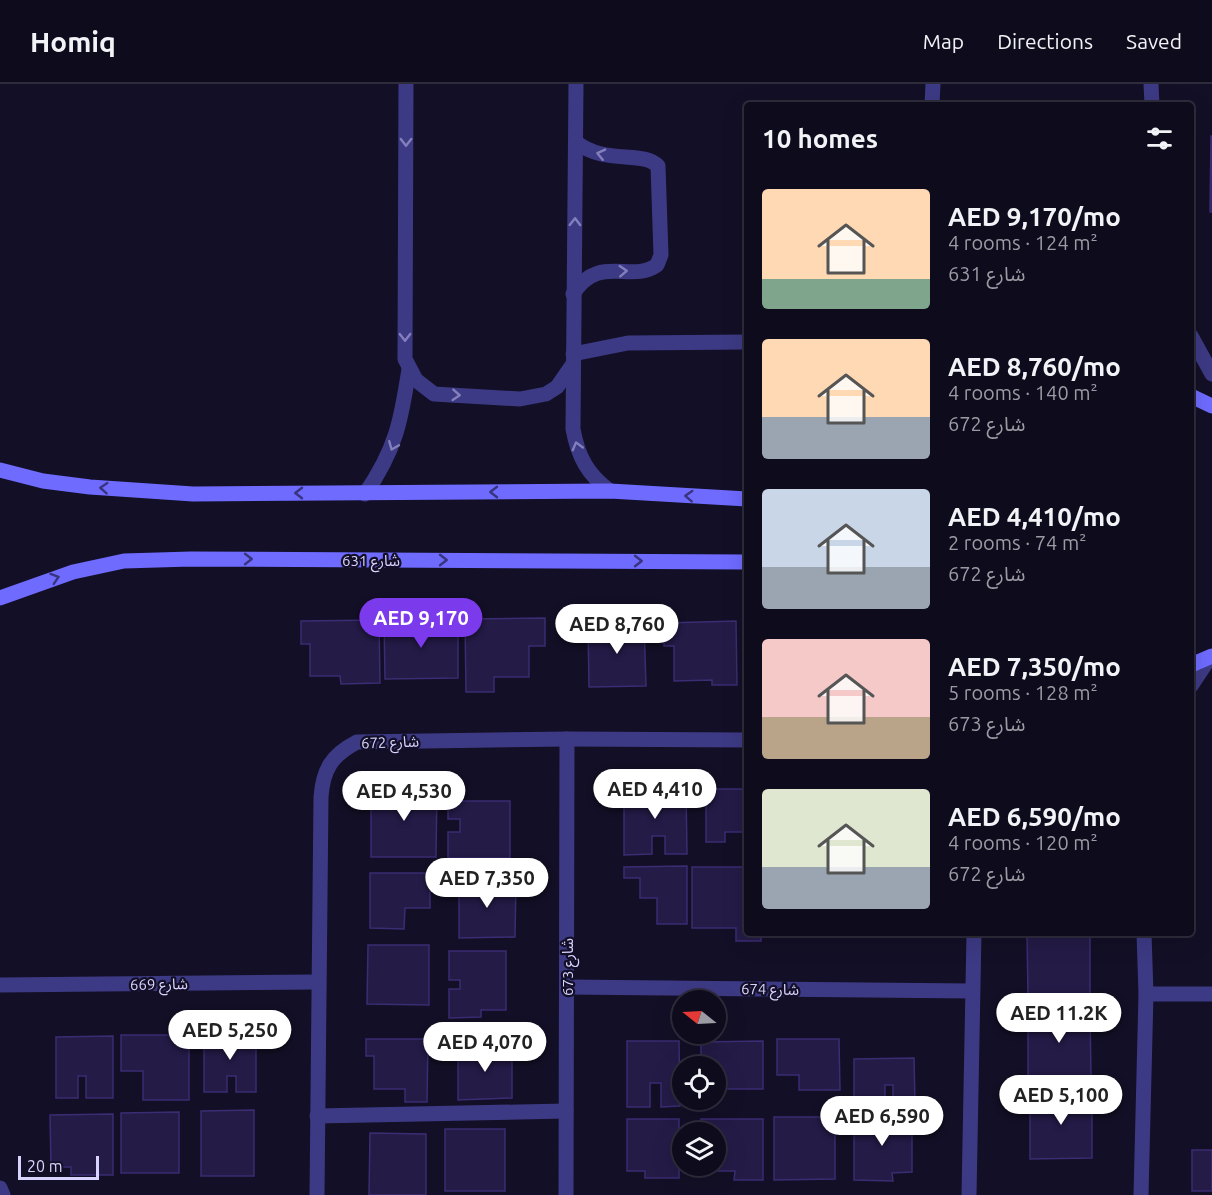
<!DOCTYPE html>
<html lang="en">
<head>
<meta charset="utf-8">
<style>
	:root { --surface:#0e0b1c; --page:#1c1929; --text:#f1f3f6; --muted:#9b9ba3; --line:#2e2b3b; --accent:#7c3aed }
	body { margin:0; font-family:Ubuntu,"Noto Sans Arabic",sans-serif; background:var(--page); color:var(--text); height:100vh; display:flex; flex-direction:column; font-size:22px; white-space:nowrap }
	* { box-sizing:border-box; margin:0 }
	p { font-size:20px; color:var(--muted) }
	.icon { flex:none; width:33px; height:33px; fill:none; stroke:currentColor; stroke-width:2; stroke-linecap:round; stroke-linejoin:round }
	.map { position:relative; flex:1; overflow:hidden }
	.panel { position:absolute; left:744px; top:18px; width:450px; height:834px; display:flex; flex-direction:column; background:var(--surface); border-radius:6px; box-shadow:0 6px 24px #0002,0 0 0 2px var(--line) }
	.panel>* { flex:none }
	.needle { width:39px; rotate:288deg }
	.fabs { position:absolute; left:672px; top:906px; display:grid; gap:12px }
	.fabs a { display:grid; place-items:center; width:54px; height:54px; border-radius:50%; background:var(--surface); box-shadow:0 6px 24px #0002,0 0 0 2px var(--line); font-size:30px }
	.scale { position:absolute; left:18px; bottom:15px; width:81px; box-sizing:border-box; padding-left:6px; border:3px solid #d9d4ff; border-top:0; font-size:16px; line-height:21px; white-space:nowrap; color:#d9d4ff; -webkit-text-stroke:4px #130f26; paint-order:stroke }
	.price { position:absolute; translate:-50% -51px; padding:0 14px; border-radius:21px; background:#fff; color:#222; font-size:20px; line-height:39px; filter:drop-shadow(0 2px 3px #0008) }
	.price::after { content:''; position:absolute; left:50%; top:36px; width:18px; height:14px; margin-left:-9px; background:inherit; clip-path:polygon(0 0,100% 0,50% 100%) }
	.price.selected { background:var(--accent); color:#fff }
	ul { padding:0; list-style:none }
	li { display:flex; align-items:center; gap:18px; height:150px; padding:0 18px }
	li span { display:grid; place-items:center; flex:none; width:168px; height:120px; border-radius:6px; color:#555 }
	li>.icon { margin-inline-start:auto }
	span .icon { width:72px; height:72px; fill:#fffc; stroke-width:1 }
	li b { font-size:26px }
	h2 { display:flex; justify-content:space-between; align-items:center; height:72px; padding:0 18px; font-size:26px }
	header { display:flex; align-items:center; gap:36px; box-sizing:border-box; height:84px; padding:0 30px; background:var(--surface); border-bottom:2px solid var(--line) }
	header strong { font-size:28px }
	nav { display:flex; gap:33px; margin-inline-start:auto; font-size:21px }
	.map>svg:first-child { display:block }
	.building { fill:#241b47; stroke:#3b2d73; stroke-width:1.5 }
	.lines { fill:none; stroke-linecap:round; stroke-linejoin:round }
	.service { stroke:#3d3a85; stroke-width:15 }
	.minor { stroke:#3d3a85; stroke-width:15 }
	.secondary { stroke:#6f6bff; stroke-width:15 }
	.oneway { stroke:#837fbc }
	.oneway2 { stroke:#38347d }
	.labels { text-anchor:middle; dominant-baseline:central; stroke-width:4.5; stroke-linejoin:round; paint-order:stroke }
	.street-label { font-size:15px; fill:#d9d4ff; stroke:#130f26 }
</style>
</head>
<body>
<header>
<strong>Homiq</strong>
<nav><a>Map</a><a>Directions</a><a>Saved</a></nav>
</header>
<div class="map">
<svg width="1212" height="1111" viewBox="0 0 1212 1111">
	<rect width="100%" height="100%" fill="#130f26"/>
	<g class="building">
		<path d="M1211,52H1212V128H1210Z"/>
		<path d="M545,534V562H529V593H494V608H466L465,535Z"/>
		<path d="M384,535H458V594L385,595Z"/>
		<path d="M379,536L380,599L341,600L340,592H310V560H301V537Z"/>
		<path d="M736,537L737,601H712V596L674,597V562H664V539Z"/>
		<path d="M644,539L646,602L589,603L588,540Z"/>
		<path d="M371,703H437L436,773H371Z"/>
		<path d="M624,705H686L687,770H665V752H652V770L624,771Z"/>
		<path d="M706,705H747V758H744V748H725V758H706Z"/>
		<path d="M448,717H510V774H448V748H460V735H448Z"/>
		<path d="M687,782V840H657V814H640V794H624V783Z"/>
		<path d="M692,783H747V849H761V857H736V844H692Z"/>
		<path d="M370,789H430V824H405L404,845L370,844Z"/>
		<path d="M516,797L515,853L459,854V798Z"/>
		<path d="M1027,849H1090V912H1028Z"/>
		<path d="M368,861H429V921L367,920Z"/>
		<path d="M449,867H506V926H481V933L449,934V905H460V896H449Z"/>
		<path d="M1028,927H1090L1091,992L1028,993Z"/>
		<path d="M256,948V1008H236V992H227V1008H204V949Z"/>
		<path d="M121,951H189V1016H143V987H121Z"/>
		<path d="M113,952V1014H86V992H78V1014H56V953Z"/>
		<path d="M366,955H428L427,1018H405V1005H374V972H366Z"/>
		<path d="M777,955H839L840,1006H799V991H777Z"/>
		<path d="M627,957H679L680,1022L661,1023V999H650V1023H627Z"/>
		<path d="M763,957V1005H716V982H701V958Z"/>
		<path d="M458,962H512V1014L458,1016Z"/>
		<path d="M914,974L915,1018H893V1001H885V1018L854,1019V975Z"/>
		<path d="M1030,1009H1092V1074L1030,1075Z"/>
		<path d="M254,1026V1092H201V1027Z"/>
		<path d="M179,1028V1089H121V1029Z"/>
		<path d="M113,1030V1091H71V1083H51L50,1031Z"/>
		<path d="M854,1031H912V1088L892,1089L893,1097L854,1096Z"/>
		<path d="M774,1033H835V1095L774,1096Z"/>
		<path d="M627,1035H679V1094H645V1087H627Z"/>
		<path d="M701,1035H763V1096H734L735,1087H701V1082H716V1048H701Z"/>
		<rect x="445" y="1045" width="60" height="62"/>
		<path d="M370,1049L426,1050V1111H369Z"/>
		<rect x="1192" y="1066" width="20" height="41"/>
	</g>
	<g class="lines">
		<g class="service">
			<path d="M406,0L405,275L416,296L434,310L520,315L546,310L557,303L573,280"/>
			<path d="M576,0L573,345C578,373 588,391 610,407"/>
			<path d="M932,21L933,0"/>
			<path d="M573,210C599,169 631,200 657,181L661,171L658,82C643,66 604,81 576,58"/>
			<path d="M573,270L628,259L747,258"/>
			<path d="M365,410C396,365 401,337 409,285"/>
			<path d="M317,1032L566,1027"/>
		</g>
		<g class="minor">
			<path d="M1151,0L1152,21"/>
			<path d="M1191,252L1212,290"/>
			<path d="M1191,602L1210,573"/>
			<path d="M0,901L318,898"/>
			<path d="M567,903L972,907"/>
			<path d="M1146,910H1212"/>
			<path d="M0,1104L3,1111"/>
			<path d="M317,1111L321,713C323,685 332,671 357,658L567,655L747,656"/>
			<path d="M566,1111L567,655"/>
			<path d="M969,1111L974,849"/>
			<path d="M1141,1111L1146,910L1144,849"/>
		</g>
		<g class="secondary">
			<path d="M1191,312L1212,322"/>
			<path d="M0,386L43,397L90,403L193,410L610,407L747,415"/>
			<path d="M0,514L73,488L124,477L191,475L747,478"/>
			<path d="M1191,581L1212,572"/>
		</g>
	</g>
	<defs><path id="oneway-chevron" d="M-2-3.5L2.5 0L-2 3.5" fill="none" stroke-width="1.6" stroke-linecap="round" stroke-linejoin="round" transform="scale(1.5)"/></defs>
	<g class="oneway">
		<use href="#oneway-chevron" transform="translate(406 58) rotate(90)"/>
		<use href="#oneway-chevron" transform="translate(601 70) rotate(-167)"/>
		<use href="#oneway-chevron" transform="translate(575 138) rotate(-89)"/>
		<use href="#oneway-chevron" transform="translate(623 187) rotate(-3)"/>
		<use href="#oneway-chevron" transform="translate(405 253) rotate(90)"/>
		<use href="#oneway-chevron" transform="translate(456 311) rotate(4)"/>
		<use href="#oneway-chevron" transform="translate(393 362) rotate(112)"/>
		<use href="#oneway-chevron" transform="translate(577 362) rotate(-105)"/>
	</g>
	<g class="oneway2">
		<use href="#oneway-chevron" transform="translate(104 404) rotate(-176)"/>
		<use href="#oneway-chevron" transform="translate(494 408) rotate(180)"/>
		<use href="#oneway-chevron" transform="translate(299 409) rotate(180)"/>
		<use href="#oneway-chevron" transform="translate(689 412) rotate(-177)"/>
		<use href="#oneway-chevron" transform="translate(248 475)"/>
		<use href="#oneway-chevron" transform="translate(443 476)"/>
		<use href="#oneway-chevron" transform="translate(638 477)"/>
		<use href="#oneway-chevron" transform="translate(55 494) rotate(-18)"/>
	</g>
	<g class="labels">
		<g class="street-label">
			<text x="371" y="476">شارع 631</text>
			<text transform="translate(390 658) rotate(-2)">شارع 672</text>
			<text transform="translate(567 883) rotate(-90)">شارع 673</text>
			<text transform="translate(159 900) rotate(-1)">شارع 669</text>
			<text transform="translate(770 905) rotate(1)">شارع 674</text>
		</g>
	</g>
</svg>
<div class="fabs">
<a><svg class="needle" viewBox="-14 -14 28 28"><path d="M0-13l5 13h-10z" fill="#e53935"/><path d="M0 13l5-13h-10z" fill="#9b9ba3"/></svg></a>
<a><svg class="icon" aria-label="locate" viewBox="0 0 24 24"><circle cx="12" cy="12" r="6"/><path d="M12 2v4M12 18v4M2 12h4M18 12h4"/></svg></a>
<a><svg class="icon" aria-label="layers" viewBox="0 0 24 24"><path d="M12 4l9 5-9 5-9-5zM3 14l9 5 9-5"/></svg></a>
</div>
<div class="scale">20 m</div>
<b class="price selected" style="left:421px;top:565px">AED 9,170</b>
<b class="price" style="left:617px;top:571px">AED 8,760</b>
<b class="price" style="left:655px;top:736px">AED 4,410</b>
<b class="price" style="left:404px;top:738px">AED 4,530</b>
<b class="price" style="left:487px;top:825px">AED 7,350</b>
<b class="price" style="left:1059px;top:960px">AED 11.2K</b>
<b class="price" style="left:230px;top:977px">AED 5,250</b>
<b class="price" style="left:485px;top:989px">AED 4,070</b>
<b class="price" style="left:1061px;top:1042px">AED 5,100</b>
<b class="price" style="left:882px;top:1063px">AED 6,590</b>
<section class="panel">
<h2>10 homes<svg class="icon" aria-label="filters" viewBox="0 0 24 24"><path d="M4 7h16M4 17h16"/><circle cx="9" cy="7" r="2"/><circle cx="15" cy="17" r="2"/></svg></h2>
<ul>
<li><span style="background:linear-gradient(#ffd9b3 75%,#7fa58c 0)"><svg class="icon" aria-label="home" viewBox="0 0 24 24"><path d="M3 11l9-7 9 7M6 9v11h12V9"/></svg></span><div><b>AED 9,170/mo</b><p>4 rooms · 124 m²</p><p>شارع 631</p></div></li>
<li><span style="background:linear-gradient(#ffd9b3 65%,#9aa5b1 0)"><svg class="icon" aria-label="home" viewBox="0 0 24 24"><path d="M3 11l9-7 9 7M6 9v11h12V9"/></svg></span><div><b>AED 8,760/mo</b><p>4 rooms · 140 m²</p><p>شارع 672</p></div></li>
<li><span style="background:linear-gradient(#c9d6e8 65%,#9aa5b1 0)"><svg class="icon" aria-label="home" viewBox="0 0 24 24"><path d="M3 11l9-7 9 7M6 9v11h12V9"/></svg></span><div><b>AED 4,410/mo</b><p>2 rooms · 74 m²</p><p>شارع 672</p></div></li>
<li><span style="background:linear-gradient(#f6c9c9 65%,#b9a48a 0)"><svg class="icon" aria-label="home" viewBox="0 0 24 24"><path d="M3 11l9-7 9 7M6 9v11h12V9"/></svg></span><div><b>AED 7,350/mo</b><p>5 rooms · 128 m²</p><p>شارع 673</p></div></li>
<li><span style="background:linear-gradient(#dfe7d0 65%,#9aa5b1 0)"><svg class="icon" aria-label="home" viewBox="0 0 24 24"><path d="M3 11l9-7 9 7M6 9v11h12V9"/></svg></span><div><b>AED 6,590/mo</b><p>4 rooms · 120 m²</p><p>شارع 672</p></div></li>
</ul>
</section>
</div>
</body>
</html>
